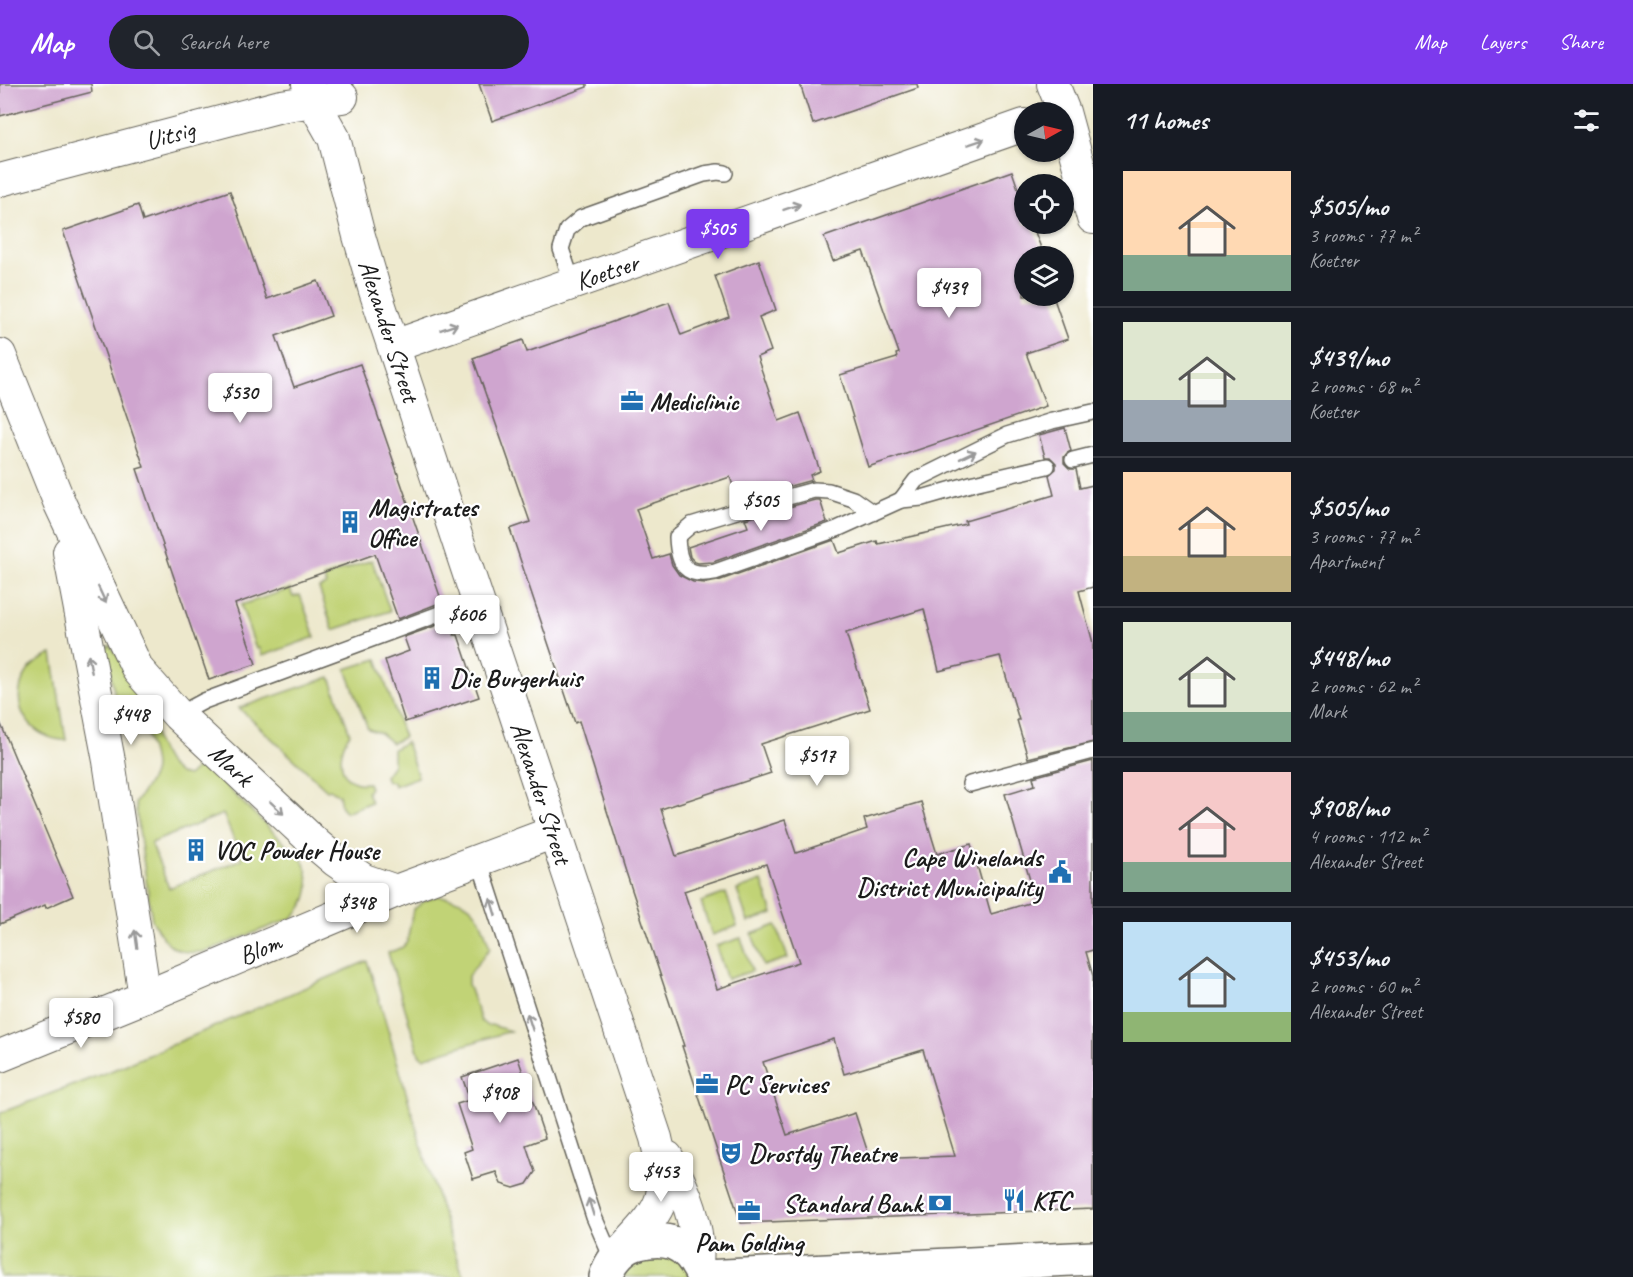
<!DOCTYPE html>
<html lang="en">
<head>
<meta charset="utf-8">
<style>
	:root { --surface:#171b24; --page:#20242c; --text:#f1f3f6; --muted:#9ea1a6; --line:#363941; --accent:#7c3aed }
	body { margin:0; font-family:Caveat,sans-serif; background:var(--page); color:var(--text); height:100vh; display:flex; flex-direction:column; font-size:22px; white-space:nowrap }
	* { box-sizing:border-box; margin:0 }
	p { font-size:20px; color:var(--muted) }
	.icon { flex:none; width:33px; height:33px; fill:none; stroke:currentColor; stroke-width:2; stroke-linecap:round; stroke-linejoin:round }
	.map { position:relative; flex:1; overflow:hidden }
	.drawer { display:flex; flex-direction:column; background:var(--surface); width:540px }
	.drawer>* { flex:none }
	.needle { width:39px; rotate:82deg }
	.tools { position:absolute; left:1014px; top:18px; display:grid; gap:12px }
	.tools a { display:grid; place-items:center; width:60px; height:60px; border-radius:50%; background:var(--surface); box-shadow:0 2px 4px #0004; font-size:30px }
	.price { position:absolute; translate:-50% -51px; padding:0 14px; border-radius:6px; background:#fff; color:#222; font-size:20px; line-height:39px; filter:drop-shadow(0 2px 3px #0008) }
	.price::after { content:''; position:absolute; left:50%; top:36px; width:18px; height:14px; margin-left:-9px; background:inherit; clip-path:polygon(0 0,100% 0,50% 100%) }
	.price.selected { background:var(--accent); color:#fff }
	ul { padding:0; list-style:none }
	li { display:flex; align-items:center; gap:18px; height:150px; padding:0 30px }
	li+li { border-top:2px solid var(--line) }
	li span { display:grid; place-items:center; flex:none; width:168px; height:120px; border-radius:0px; color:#555 }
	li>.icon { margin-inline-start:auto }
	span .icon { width:72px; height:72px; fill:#fffc; stroke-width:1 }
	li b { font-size:26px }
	h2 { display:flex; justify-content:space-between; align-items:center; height:72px; padding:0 30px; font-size:26px }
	header { display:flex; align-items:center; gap:36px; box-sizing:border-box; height:84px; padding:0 30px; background:var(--accent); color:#fff }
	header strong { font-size:28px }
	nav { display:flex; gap:33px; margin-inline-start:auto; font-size:21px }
	.search { width:420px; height:54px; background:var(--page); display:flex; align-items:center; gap:15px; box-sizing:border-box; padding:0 21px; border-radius:33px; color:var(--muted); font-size:22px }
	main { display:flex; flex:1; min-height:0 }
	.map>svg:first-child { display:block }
	.green { fill:#c1d376; stroke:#6e7849; stroke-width:1.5; fill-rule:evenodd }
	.building { fill:#cfa5cf; fill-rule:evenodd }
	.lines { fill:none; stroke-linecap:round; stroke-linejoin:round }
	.service-casing { stroke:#65635a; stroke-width:18 }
	.minor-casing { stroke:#65635a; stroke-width:34 }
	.tertiary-casing { stroke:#65635a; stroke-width:36 }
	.service { stroke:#fff; stroke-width:15 }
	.minor { stroke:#fff; stroke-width:32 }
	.tertiary { stroke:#fff; stroke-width:33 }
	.oneway { stroke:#999 }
	.labels { text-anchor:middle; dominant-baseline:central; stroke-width:4.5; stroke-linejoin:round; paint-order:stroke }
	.street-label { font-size:26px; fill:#1c1c1c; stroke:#fff }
	.poi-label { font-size:26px; font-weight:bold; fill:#1c1c1c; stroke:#fff; text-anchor:start }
</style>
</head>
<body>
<header>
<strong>Map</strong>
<div class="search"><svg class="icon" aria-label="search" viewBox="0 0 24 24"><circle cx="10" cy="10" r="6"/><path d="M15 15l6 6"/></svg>Search here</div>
<nav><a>Map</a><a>Layers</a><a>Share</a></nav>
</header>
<main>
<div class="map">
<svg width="1093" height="1193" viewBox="0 0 1093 1193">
	<rect width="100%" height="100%" fill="#fff"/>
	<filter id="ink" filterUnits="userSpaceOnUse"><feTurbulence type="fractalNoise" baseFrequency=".0167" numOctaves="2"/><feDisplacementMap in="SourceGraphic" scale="12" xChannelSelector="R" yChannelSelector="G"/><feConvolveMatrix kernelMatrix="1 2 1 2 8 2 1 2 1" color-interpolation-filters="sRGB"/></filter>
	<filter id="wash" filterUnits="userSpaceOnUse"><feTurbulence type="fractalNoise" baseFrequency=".008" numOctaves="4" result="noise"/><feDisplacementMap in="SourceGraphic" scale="24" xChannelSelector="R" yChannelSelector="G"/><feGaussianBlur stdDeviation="1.35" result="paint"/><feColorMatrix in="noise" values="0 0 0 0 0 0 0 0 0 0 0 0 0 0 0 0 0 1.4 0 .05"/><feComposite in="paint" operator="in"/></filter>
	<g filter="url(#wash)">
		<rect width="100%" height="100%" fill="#ede8cc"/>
		<g class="green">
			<path d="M372,476L390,527L333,546L319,504L326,501L324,493Z"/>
			<path d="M290,505L293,513L300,511L315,553L262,572L259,564L256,565L241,521Z"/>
			<path d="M110,561L159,632L155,646L156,656L162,669L169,681L179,690L188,692L202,679L303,777C312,800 311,817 292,834L207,867C177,873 165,861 152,836L135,719C158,686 158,688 146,649L152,642L142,623L135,615L118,628L106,565ZM223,730L242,775L169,804L151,759Z"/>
			<path d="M52,570L66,656C31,656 7,621 26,590C32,579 42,575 52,570Z"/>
			<path d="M377,575L404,653L392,659L380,649L368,645L346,585Z"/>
			<path d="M330,593L350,650C335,668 338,704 368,699L370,704L367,708L371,718L346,728L341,723L339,711L330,705L327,706L239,624Z"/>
			<path d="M406,658L418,693L394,702L393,698L387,697L385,692L393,681V665Z"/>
			<path d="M762,797L773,830L748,838L737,806Z"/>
			<path d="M726,809L737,842L712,851L701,818Z"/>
			<path d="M436,812C476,815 479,830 490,864L468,892V900L481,937L487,942L491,941L510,947L423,974L419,970L388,869L403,863L407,858L413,826L424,817Z"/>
			<path d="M776,841L788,874L763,882L752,850Z"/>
			<path d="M741,854L752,887L727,895L716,862Z"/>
			<path d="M367,877C391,951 410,1027 434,1102C443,1133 452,1163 464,1193H0V1029L113,986Z"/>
			<path d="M643,1171L679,1172L695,1193H615Z"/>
		</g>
		<g id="blocks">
			<g class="building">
				<path d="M0,0H91L92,8L0,32Z"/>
				<path d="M479,0H587V3L492,37Z"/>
				<path d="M800,0H917L918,4L813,40Z"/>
				<path d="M1012,87L1024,122V140H1032L1044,172H1024V212H1053L1068,255L1026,269L1046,322L868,383L840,291L897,274L896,270L899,269L863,167L833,177L824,153Z"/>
				<path d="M230,107L267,215L318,197L331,232L276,252L294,303L360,280L442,518L398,535L375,470L235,520L256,580L209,596L137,385L144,383L63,147L138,121L143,137Z"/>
				<path d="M759,176L776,226L759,233L771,267L757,273L779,337L800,329L820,387L810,391L812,396L738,416L730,393L636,425L653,475L669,470L672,481L679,491L693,498L706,499L718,497L834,456L839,469L877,457L878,460L966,440L965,437L1054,411L1049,391L1056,385V379L1050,373H1045L1039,351L1065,344L1071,367L1067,369L1064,373V379L1070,385H1076L1080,404L1093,401V503L1079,507L1093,559V658L1028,674L1017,636H1019L1000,572L939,587L924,525L846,549L870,625L761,660L771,689L661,725L676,772L785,736L796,769L867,745L864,735L921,718L937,770L971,760L991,830L1036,817L1005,710L1035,701L1033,693L1093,677V866L1086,868L1093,892V1125L741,1139L682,962H684L626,788L579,637L575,639L510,445L530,438L473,274L523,256L527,268L669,218L681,251L729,233L715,192ZM766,780L799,878L717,905L684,807ZM834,955L844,990L923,966L955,1072L870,1075L855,1029L787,1051L763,978Z"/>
				<path d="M815,416H820L827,438L713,478L698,479L695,478L690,473L688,463L748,443L745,435Z"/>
				<path d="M449,537L454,551H458L479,613L405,638L385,576L409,567L404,553Z"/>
				<path d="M0,638L73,812L46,824L45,821L0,840Z"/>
				<path d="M518,974L545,1054L526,1061L535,1088L527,1100L514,1104L501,1100L496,1088L473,1095L464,1068L472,1065L457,1020L470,1016L462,993Z"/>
			</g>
		</g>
	</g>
	<g filter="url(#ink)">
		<use href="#blocks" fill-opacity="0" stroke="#65635a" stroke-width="1.5"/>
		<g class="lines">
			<g class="service-casing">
				<g id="service">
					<path d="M573,200L561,165L567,146L581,134L704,90L718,88L725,89"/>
					<path d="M1073,376L1093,371"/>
					<path d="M901,416L916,396L1007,351L1052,337L1093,328"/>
					<path d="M873,429L853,415L829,407L814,406L740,426L691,441L677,453C678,480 685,494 715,488L837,445L901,416L922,414L974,399L1047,382"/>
					<path d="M178,631L204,617L477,516"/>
					<path d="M970,700L1093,667"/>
					<path d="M479,776L594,1133L613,1177"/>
				</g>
			</g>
			<g class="minor-casing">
				<g id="minor">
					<path d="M308,0L313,17L334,54L359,152L375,207L656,1054C660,1073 667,1096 661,1115C655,1134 637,1150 624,1165"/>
					<path d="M1053,0L1064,28L1093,134"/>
					<path d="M0,96L281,22L342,13"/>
					<path d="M394,262L1024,41"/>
					<path d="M0,271L60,420L138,586L178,631L317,761L336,777L364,796L396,807"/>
					<path d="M69,468L109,677L145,913"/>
					<path d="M0,972L145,913L396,807L554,748"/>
					<path d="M667,1073C684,1104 701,1143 697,1179"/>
				</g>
			</g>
			<g class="tertiary-casing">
				<g id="tertiary">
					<path d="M606,1193C609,1182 615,1173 624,1166C636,1157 659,1154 673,1159C689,1165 697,1179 703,1193"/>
					<path d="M703,1193L1093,1174"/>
				</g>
			</g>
			<use href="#service" class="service"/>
			<use href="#minor" class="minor"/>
			<use href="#tertiary" class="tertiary"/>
		</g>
		<defs><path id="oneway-shaft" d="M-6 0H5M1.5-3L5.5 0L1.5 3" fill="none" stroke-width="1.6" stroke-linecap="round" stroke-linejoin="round" transform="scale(1.5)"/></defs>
		<g class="oneway">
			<use href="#oneway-shaft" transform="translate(976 58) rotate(-19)"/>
			<use href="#oneway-shaft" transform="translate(792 123) rotate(-19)"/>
			<use href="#oneway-shaft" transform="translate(449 243) rotate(-19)"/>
			<use href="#oneway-shaft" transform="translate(968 371) rotate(-26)"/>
			<use href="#oneway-shaft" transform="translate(102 511) rotate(65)"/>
			<use href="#oneway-shaft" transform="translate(90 580) rotate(-101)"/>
			<use href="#oneway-shaft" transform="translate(277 724) rotate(43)"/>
			<use href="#oneway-shaft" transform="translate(493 823) rotate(-107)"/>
			<use href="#oneway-shaft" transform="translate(136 855) rotate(-98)"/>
			<use href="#oneway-shaft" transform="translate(530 938) rotate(-108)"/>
			<use href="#oneway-shaft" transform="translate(591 1123) rotate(-107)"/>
		</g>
	</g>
	<defs>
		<g id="office-bare" transform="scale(1.8)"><path d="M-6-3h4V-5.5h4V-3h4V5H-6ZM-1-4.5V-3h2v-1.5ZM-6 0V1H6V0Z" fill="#1f6fb2" stroke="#fff" stroke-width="2.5" paint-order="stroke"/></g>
		<g id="building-bare" transform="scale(1.8)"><path d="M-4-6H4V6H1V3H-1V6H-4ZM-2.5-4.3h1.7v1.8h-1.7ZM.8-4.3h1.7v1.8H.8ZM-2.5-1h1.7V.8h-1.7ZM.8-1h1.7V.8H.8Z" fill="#1f6fb2" stroke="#fff" stroke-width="2.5" paint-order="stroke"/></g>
		<g id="civic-bare" transform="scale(1.8)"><path d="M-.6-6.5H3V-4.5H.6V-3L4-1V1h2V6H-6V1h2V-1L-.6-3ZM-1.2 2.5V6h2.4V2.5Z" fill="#1f6fb2" stroke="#fff" stroke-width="2.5" paint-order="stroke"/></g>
		<g id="theatre-bare" transform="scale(1.8)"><path d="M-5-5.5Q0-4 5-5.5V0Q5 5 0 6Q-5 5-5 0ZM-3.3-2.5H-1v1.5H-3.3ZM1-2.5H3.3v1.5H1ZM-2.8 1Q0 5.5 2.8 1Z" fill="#1f6fb2" stroke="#fff" stroke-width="2.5" paint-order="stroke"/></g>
		<g id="restaurant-bare" transform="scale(1.8)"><path d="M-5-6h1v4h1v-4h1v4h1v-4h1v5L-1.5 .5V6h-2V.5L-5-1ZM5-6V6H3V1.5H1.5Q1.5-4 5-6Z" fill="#1f6fb2" stroke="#fff" stroke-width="2.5" paint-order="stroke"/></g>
		<g id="bank-bare" transform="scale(1.8)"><path d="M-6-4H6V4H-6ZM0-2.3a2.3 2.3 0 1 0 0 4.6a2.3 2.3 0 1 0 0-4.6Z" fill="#1f6fb2" stroke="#fff" stroke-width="2.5" paint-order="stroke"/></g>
	</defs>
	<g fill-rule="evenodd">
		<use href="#office-bare" x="632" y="317"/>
		<use href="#building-bare" x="350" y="438"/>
		<use href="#building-bare" x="432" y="594"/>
		<use href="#building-bare" x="196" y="766"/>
		<use href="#civic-bare" x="1060" y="788"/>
		<use href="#office-bare" x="707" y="1000"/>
		<use href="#theatre-bare" x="731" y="1069"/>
		<use href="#restaurant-bare" x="1014" y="1116"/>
		<use href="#bank-bare" x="940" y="1119"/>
		<use href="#office-bare" x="749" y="1127"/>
	</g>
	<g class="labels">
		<g class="street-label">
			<text transform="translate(170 51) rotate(-15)">Uitsig</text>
			<text transform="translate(607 188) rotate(-19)">Koetser</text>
			<text transform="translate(389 247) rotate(72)">Alexander Street</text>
			<text transform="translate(231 681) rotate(43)">Mark</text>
			<text transform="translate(541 709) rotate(72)">Alexander Street</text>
			<text transform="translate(260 865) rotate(-23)">Blom</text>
		</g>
		<g class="poi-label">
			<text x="650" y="317">Mediclinic</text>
			<text x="368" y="423">Magistrates<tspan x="368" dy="30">Office</tspan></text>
			<text x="450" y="594">Die Burgerhuis</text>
			<text x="214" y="766">VOC Powder House</text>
			<text x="1042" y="773" text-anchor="end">Cape Winelands<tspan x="1042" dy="30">District Municipality</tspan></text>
			<text x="725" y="1000">PC Services</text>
			<text x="749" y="1069">Drostdy Theatre</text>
			<text x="1032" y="1116">KFC</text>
			<text x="922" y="1119" text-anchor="end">Standard Bank</text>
			<text x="749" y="1158" text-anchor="middle">Pam Golding</text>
		</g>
	</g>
</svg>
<div class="tools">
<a><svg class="needle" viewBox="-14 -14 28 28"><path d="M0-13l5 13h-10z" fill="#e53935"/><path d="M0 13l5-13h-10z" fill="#9ea1a6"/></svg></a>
<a><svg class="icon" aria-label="locate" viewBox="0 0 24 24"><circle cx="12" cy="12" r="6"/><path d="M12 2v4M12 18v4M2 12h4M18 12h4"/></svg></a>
<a><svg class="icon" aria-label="layers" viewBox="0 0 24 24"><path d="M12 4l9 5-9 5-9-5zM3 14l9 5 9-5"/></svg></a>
</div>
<b class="price selected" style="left:718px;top:176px">$505</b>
<b class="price" style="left:949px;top:235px">$439</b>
<b class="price" style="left:240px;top:340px">$530</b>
<b class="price" style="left:761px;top:448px">$505</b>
<b class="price" style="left:467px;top:562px">$606</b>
<b class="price" style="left:131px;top:662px">$448</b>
<b class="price" style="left:817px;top:703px">$517</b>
<b class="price" style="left:357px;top:850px">$348</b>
<b class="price" style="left:81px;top:965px">$580</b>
<b class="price" style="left:500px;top:1040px">$908</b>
<b class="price" style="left:661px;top:1119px">$453</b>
</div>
<section class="drawer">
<h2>11 homes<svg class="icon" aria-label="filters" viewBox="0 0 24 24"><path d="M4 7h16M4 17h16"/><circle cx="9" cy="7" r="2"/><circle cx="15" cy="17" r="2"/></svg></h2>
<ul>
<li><span style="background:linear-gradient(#ffd9b3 70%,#7fa58c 0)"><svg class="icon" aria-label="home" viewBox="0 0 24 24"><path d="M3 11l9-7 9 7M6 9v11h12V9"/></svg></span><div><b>$505/mo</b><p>3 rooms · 77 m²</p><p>Koetser</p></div></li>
<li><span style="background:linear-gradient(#dfe7d0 65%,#9aa5b1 0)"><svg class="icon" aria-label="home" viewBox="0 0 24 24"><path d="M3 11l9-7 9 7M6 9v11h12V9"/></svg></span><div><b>$439/mo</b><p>2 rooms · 68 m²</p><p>Koetser</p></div></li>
<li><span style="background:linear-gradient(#ffd9b3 70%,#c2b280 0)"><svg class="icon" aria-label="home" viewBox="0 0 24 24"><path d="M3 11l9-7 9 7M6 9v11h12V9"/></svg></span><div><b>$505/mo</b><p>3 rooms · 77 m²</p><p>Apartment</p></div></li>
<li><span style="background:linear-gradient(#dfe7d0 75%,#7fa58c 0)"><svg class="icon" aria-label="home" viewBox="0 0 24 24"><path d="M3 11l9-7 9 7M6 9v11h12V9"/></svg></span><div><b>$448/mo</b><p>2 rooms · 62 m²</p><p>Mark</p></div></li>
<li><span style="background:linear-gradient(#f6c9c9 75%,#7fa58c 0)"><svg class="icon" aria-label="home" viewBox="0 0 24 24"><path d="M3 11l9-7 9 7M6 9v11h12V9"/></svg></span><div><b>$908/mo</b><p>4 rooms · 112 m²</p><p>Alexander Street</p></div></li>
<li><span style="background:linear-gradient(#bfe0f5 75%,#8fb573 0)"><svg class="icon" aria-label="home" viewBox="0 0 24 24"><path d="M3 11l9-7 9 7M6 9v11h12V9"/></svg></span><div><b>$453/mo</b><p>2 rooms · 60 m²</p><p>Alexander Street</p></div></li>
</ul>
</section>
</main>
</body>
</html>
